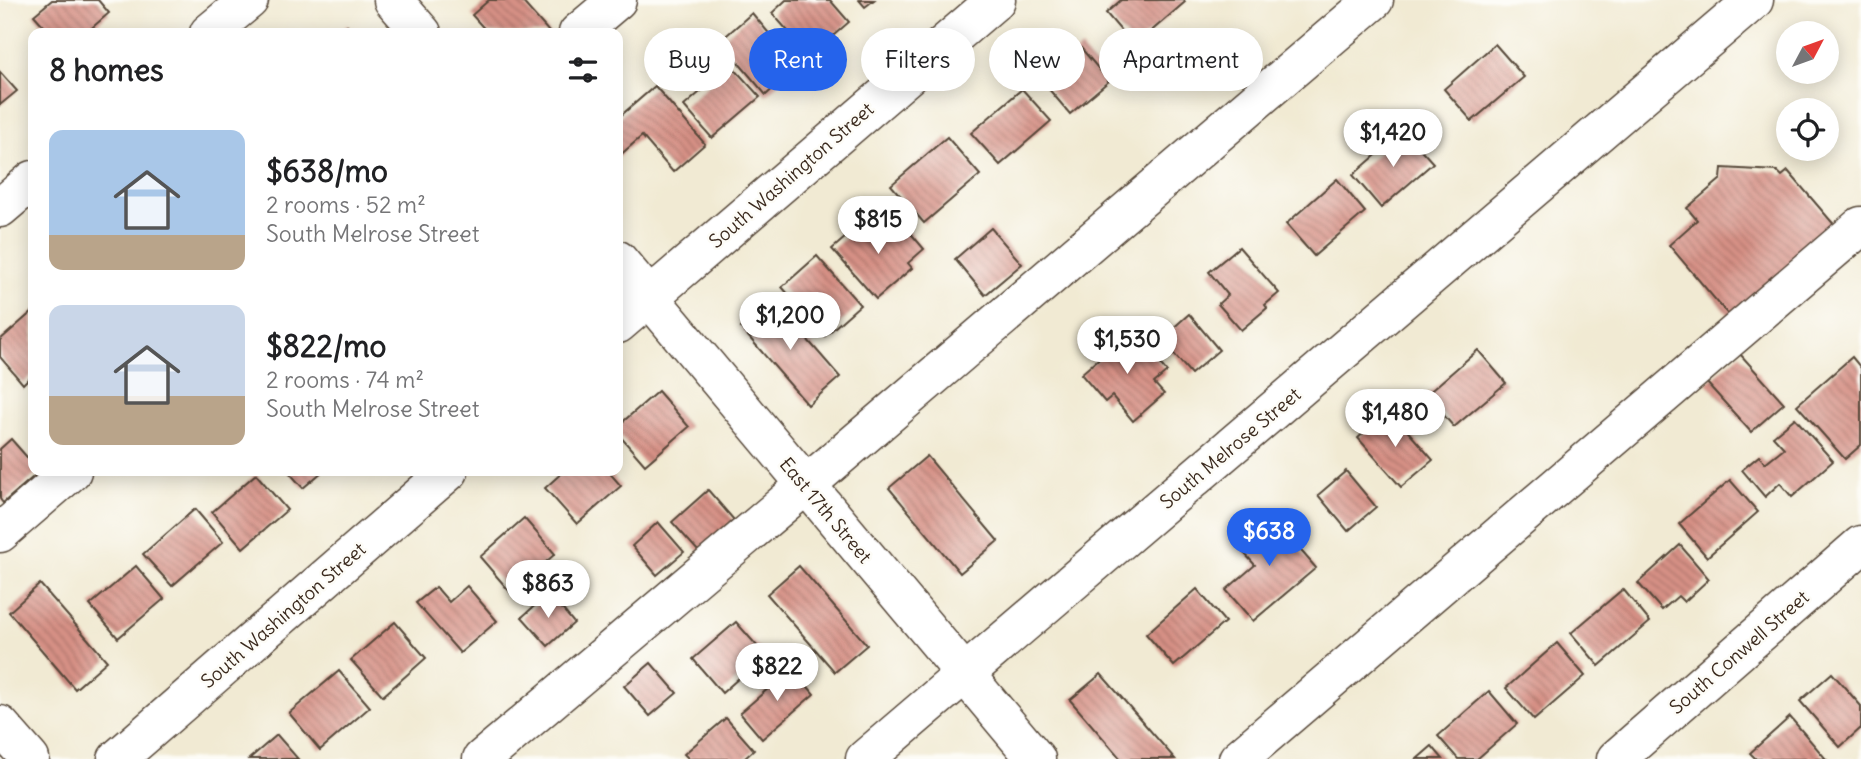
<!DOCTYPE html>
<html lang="en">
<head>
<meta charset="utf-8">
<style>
	:root { --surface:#fff; --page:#f6f6f6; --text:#202124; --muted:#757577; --accent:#2563eb }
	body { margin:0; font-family:Delius,sans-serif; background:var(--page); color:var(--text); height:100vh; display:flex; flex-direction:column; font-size:26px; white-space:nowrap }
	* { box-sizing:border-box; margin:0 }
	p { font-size:23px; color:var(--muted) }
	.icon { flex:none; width:38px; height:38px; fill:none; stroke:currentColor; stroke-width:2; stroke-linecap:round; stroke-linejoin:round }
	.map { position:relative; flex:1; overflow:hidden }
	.side { position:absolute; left:28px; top:28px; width:595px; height:448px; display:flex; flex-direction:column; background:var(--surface); border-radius:14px; box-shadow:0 4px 18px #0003 }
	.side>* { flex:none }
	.banner { position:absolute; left:644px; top:28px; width:665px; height:63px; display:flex; gap:14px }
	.needle { width:46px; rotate:49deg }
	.buttons { position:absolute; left:1776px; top:21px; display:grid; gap:14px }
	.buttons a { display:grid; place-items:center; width:63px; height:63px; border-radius:50%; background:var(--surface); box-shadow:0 4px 18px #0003; font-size:35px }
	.price { position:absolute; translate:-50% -60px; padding:0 16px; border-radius:24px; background:#fff; color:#222; font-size:23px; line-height:46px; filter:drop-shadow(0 2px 4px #0008) }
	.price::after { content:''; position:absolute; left:50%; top:42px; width:21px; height:16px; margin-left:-10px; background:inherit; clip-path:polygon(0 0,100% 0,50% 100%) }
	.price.current { background:var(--accent); color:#fff }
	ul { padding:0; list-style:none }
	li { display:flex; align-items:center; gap:21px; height:175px; padding:0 21px }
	li span { display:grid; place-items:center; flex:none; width:196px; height:140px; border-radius:14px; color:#555 }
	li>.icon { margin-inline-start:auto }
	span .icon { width:84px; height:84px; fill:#fffc; stroke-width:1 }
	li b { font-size:30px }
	h2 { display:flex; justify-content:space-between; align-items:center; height:84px; padding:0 21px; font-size:30px }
	.tag { padding:0 24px; border-radius:32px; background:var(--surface); box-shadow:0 4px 18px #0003; font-size:24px; line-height:63px }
	.tag.current { background:var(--accent); color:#fff }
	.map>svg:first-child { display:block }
	.building { fill:url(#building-back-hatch) }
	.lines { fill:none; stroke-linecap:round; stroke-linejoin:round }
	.minor-casing { stroke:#564739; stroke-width:41 }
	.minor { stroke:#fff; stroke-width:38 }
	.labels { text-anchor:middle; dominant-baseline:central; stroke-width:5; stroke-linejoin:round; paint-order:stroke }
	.street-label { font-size:19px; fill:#3b2a1e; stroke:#fdfcf7 }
</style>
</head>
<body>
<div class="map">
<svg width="1861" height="759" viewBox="0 0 1861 759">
	<defs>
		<pattern id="building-back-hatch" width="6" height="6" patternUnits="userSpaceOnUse" patternTransform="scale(1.75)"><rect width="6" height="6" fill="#d69085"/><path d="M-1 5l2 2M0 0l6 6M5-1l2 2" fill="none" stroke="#af766c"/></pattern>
	</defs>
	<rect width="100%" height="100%" fill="#fdfcf7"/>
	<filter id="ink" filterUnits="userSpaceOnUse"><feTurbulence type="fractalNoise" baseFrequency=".0143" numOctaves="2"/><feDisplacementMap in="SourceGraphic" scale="14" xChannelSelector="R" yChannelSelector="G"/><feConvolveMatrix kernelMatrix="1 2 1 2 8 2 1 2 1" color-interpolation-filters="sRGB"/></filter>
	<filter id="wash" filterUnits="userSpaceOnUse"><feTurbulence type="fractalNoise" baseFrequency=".00686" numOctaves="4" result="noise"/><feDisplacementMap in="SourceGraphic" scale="28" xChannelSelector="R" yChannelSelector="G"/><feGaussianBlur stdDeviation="1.57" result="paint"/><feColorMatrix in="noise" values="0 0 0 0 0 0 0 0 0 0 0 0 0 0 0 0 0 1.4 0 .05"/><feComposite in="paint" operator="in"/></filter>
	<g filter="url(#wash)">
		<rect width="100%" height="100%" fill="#f1ead3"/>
		<g id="blocks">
			<g class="building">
				<path d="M52,0H98L109,13L86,33H50L34,15Z"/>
				<path d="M489,0H521L550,33H488L472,15Z"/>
				<path d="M786,0H830L849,22L810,56L772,13Z"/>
				<path d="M859,0H874L865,7Z"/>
				<path d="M1121,0H1184L1185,2L1134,46L1106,13Z"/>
				<path d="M752,13L792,61L784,68L789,74L766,95L720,41Z"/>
				<path d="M347,25L354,33H338Z"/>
				<path d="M1495,44L1524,77L1472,121L1444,89Z"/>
				<path d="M1081,48L1109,81L1070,114L1042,81Z"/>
				<path d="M731,65L760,97L712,138L684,106Z"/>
				<path d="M0,72L17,91L0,105Z"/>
				<path d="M655,86L705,144L673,172L642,136L618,157V118Z"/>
				<path d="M1022,89L1051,121L1000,165L971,133Z"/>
				<path d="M1404,131L1433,163L1381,208L1353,175Z"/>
				<path d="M947,137L980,175L924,223L891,185Z"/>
				<path d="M1722,168L1777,171L1782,176L1788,171L1836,227L1731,318L1669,245L1697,220L1687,208L1721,179Z"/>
				<path d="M1337,179L1365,212L1314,256L1286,224Z"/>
				<path d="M868,218L885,238L902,223L924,249L908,263L912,268L876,299L832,249Z"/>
				<path d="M991,228L1022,264L985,295L955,259Z"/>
				<path d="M1239,247L1279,293L1265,305L1267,308L1241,330L1218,304L1228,295L1209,272Z"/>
				<path d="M817,256L860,305L825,336L782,287Z"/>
				<path d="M773,300L840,377L808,405L741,328Z"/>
				<path d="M33,311V374L23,384L0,357V340Z"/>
				<path d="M1189,314L1219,350L1191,374L1161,339Z"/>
				<path d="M1132,330L1167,372L1154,383L1164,394L1133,421L1112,396L1105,402L1081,374Z"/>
				<path d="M1478,350L1506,383L1454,427L1426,395Z"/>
				<path d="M1740,354L1784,403L1751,432L1707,383Z"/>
				<path d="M1852,357L1861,368V445L1845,459L1797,405Z"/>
				<path d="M658,391L689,427L645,465L618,434V426Z"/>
				<path d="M1389,410L1433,460L1401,487L1358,438Z"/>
				<path d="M1795,418L1833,461L1792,497L1780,483L1765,497L1742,470L1759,456L1765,463L1784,448L1773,436Z"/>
				<path d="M11,439L33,464V471H40L3,503L0,499V449Z"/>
				<path d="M927,456L998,541L960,573L889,488Z"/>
				<path d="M288,471H323L303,488Z"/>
				<path d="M564,471H608L621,486L577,524L545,488Z"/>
				<path d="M1346,471L1376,507L1348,531L1318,495Z"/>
				<path d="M256,474L287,510L243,548L212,512Z"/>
				<path d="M1730,480L1758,512L1707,557L1679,524Z"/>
				<path d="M708,490L734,520L699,552L672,522Z"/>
				<path d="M195,509L223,542L172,586L143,554Z"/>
				<path d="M1270,515L1316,568L1253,621L1226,590L1255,565L1236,544Z"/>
				<path d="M524,518L555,554L511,593L480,557Z"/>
				<path d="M658,522L684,552L657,575L632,546Z"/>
				<path d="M1680,545L1709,579L1684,602L1678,596L1662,610L1638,583Z"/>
				<path d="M136,566L164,599L118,638L90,605Z"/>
				<path d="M799,566L867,645L835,672L767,594Z"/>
				<path d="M40,584L107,661L75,689L9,612Z"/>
				<path d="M467,586L497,621L460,653L416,603L436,587L449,602Z"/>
				<path d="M1197,589L1225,622L1174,666L1146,634Z"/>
				<path d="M1623,589L1650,622L1599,666L1571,633Z"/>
				<path d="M549,593L574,623L548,646L522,617Z"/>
				<path d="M395,622L426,658L383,696L351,660Z"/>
				<path d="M736,622L765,655L722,693L693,659Z"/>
				<path d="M1557,643L1585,676L1534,720L1506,688Z"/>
				<path d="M651,663L677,693L650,716L624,686Z"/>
				<path d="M792,668L814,694L762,739L740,713Z"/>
				<path d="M339,671L370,707L320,750L289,713Z"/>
				<path d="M1832,673L1861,706V728L1840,747L1800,701Z"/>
				<path d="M1101,674L1175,759H1121L1070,700Z"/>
				<path d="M1489,691L1517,724L1477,759H1458L1438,736Z"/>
				<path d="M1790,717L1826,759H1756L1750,753Z"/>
				<path d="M726,718L754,750L744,759H689L684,754Z"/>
				<path d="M277,735L298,759H249Z"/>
				<path d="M1432,746L1443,759H1417Z"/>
			</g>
		</g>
	</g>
	<g filter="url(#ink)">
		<use href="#blocks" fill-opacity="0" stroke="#564739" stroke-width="2"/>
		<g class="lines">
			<g class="minor-casing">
				<g id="minor">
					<path d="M393,0L422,33"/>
					<path d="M209,33L249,0"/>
					<path d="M578,33L617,0"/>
					<path d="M0,208L33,180"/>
					<path d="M618,260L1036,759"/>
					<path d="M618,324L996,0"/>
					<path d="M0,533L72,471"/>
					<path d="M0,725L30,759"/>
					<path d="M117,759L449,471"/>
					<path d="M482,759L806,485L1374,0"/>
					<path d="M865,759L1754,0"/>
					<path d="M1238,759L1861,226"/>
					<path d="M1616,759L1861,545"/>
				</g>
			</g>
			<use href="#minor" class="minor"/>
		</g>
	</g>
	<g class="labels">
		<g class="street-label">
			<text transform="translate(791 175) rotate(-41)">South Washington Street</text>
			<text transform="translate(1230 448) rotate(-40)">South Melrose Street</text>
			<text transform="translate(826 510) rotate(50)">East 17th Street</text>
			<text transform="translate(283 615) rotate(-41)">South Washington Street</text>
			<text transform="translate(1739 652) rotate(-41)">South Conwell Street</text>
		</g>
	</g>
</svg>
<div class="buttons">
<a><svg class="needle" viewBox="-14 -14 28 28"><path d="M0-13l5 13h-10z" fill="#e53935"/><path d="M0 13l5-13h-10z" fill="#757577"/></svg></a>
<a><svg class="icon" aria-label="locate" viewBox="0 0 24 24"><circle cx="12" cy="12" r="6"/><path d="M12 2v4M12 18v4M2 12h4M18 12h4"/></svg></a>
</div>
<b class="price" style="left:1393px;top:169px">$1,420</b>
<b class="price" style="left:878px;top:256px">$815</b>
<b class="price" style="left:790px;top:352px">$1,200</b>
<b class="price" style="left:1127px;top:376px">$1,530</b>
<b class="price" style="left:1395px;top:449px">$1,480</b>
<b class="price current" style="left:1269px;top:568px">$638</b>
<b class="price" style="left:548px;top:620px">$863</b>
<b class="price" style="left:777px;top:703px">$822</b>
<div class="banner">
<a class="tag">Buy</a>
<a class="tag current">Rent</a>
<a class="tag">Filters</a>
<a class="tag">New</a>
<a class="tag">Apartment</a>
</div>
<section class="side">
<h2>8 homes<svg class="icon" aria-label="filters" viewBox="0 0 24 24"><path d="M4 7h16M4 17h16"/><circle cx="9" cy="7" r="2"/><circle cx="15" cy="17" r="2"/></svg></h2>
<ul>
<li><span style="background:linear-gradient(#a9c7e8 75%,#b9a48a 0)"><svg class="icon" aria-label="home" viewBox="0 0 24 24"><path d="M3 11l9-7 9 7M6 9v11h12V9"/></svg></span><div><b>$638/mo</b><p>2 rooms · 52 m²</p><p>South Melrose Street</p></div></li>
<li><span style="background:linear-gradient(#c9d6e8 65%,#b9a48a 0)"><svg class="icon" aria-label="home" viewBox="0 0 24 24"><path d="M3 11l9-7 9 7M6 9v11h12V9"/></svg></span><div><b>$822/mo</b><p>2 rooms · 74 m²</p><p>South Melrose Street</p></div></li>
</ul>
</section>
</div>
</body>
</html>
